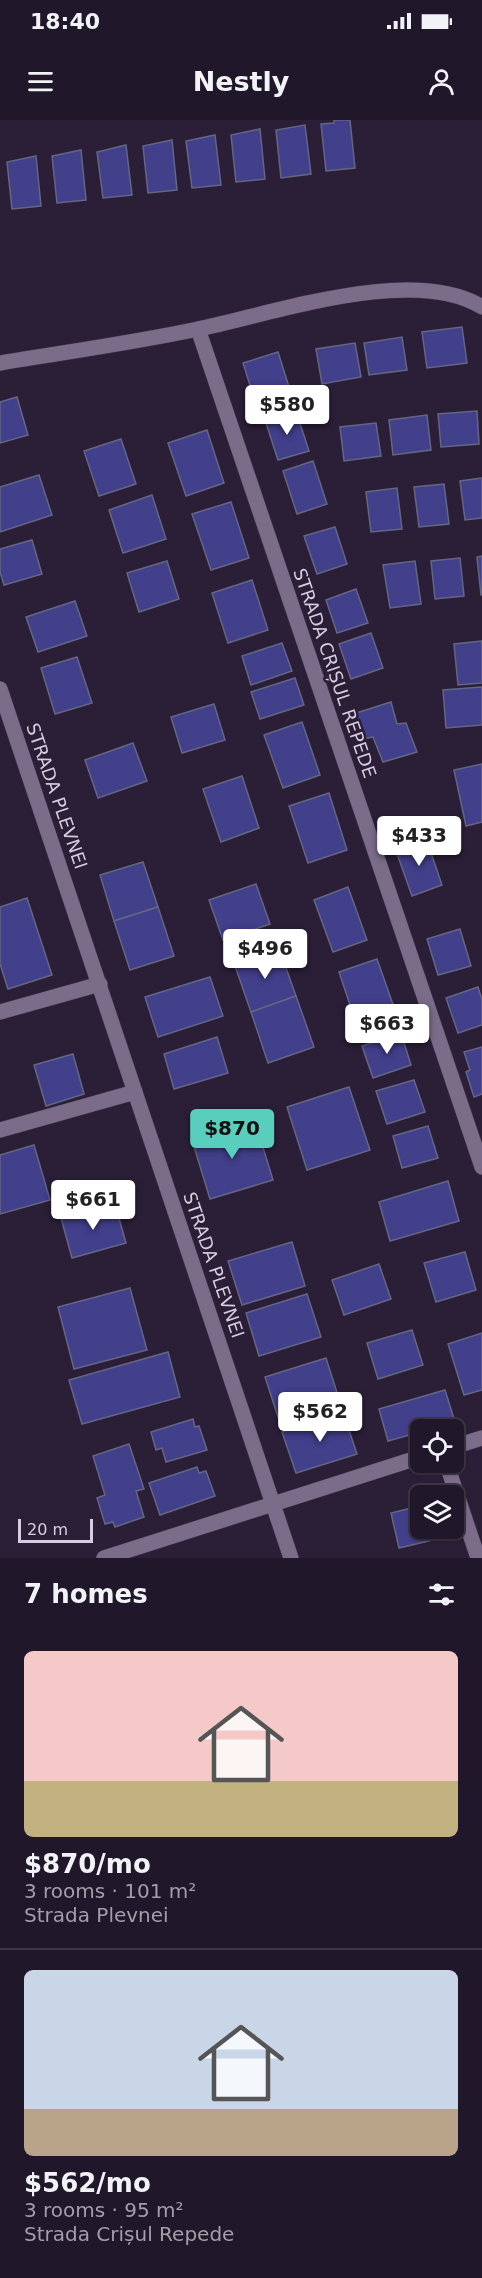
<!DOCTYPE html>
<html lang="en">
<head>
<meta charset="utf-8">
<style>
	:root { --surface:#20172a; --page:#282032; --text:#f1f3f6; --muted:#a29fa8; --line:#3d3647; --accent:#5acebc }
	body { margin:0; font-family:"DejaVu Sans",sans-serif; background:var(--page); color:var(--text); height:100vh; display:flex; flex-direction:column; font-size:22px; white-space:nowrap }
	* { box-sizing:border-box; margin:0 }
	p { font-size:20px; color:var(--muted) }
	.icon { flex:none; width:33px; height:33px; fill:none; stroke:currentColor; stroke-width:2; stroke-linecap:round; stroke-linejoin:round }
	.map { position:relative; height:1438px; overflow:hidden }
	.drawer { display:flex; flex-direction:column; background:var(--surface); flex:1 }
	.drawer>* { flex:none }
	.controls { position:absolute; left:410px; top:1299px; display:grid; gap:12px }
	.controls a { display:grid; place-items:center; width:54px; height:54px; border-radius:9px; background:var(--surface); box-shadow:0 2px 4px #0004,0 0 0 2px var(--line); font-size:30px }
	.scale { position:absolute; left:18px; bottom:15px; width:75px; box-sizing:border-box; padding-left:6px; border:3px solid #d6cede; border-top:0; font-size:16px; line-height:21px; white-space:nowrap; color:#d6cede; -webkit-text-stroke:4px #2b1f38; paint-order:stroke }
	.price { position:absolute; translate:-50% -51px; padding:0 14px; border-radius:6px; background:#fff; color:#222; font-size:20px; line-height:39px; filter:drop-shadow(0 2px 3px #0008) }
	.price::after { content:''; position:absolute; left:50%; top:36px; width:18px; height:14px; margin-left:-9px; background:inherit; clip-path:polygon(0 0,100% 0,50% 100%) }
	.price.current { background:var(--accent); color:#111 }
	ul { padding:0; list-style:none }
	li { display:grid; align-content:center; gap:12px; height:318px; padding:0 24px }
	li+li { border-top:2px solid var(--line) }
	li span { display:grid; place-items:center; height:186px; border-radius:9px; color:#555 }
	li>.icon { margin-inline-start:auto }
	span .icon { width:108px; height:108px; fill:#fffc; stroke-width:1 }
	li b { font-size:26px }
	h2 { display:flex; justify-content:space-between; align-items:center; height:72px; padding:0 24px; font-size:26px }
	.status { display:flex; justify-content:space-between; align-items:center; height:42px; padding:0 30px; background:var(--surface); direction:ltr }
	.status svg { height:16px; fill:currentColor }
	header { display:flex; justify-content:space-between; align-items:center; height:78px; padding:0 24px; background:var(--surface); font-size:27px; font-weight:700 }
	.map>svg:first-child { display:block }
	.building { fill:#423f8b; stroke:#646684; stroke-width:1.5 }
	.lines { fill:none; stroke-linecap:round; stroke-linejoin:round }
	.minor-casing { stroke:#463b51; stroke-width:16 }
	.minor { stroke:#7b6d8a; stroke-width:15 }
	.labels { text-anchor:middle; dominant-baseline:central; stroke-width:5; stroke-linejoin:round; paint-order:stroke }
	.street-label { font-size:18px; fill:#d6cede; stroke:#2b1f38 }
</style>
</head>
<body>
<div class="status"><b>18:40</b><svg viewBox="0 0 49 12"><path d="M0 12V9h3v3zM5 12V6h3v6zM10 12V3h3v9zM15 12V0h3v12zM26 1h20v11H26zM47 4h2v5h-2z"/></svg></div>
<header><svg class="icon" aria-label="menu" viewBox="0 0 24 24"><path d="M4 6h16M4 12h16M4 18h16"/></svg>Nestly<svg class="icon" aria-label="person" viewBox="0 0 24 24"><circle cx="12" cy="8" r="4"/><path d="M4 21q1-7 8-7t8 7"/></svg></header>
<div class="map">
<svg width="482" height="1438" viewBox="0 0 482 1438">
	<rect width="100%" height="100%" fill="#2b1f38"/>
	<g class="building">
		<path d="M334,0H350L355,48L326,51L321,4L334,3Z"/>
		<path d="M305,5L311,54L281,58L276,10Z"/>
		<path d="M260,9L265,59L236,62L231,15Z"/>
		<path d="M215,15L221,65L192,68L186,21Z"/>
		<path d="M172,20L177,70L148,73L143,26Z"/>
		<path d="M126,25L132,75L103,78L97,32Z"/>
		<path d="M81,30L86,80L57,83L52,36Z"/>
		<path d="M36,36L41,86L12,89L7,42Z"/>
		<path d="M462,207L467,243L427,248L422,212Z"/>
		<path d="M402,217L407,250L369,255L364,223Z"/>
		<path d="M355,223L361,257L322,264L316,229Z"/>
		<path d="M278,232L289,267L254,278L243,243Z"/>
		<path d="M17,277L28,315L0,323V282Z"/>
		<path d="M296,291L309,331L278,340L265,300Z"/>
		<path d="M477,291L479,324L441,327L438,294Z"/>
		<path d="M427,295L431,330L393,335L389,300Z"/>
		<path d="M376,303L381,336L344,341L340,307Z"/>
		<path d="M207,310L224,363L186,376L168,323Z"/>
		<path d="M121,319L136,364L99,376L84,331Z"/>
		<path d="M313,341L327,384L297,394L283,351Z"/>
		<path d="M39,355L52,395L0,412V367Z"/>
		<path d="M482,358V398L465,400L460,361Z"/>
		<path d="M444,364L449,404L419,407L414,367Z"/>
		<path d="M397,368L402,409L371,412L366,372Z"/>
		<path d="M152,375L166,419L123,433L109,390Z"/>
		<path d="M231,382L249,438L211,450L192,394Z"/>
		<path d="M335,407L347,444L317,454L304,416Z"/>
		<path d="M32,420L42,454L4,465L0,452V429Z"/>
		<path d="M482,436V475H481L477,437Z"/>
		<path d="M460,438L464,476L435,479L431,441Z"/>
		<path d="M167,441L179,479L139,492L127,453Z"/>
		<path d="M415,441L421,484L390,488L383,445Z"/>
		<path d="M252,460L268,510L228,523L212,473Z"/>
		<path d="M356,469L368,503L337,513L326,480Z"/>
		<path d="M75,481L87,516L38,532L26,497Z"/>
		<path d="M371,513L383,548L351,559L339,524Z"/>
		<path d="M482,521V563L458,565L454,524Z"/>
		<path d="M282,523L292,551L251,565L242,536Z"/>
		<path d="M77,537L92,583L55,594L41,548Z"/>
		<path d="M295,558L304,585L260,599L251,572Z"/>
		<path d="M482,567V605L446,608L443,570Z"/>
		<path d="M391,582L397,604L406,603L417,632L383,642L373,617L363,619L353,594Z"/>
		<path d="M214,584L225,620L182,633L171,597Z"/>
		<path d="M302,602L320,655L283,668L264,615Z"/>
		<path d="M133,623L147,661L98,678L85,640Z"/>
		<path d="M482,644V702L466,706L454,650Z"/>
		<path d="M242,656L259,708L221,722L203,669Z"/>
		<path d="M329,673L347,730L308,743L289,686Z"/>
		<path d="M426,718L442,765L412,776L395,728Z"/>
		<path d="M143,742L158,787L114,801L100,755Z"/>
		<path d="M256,764L270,804L223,820L209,780Z"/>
		<path d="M348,767L367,820L333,832L314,780Z"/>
		<path d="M27,778L52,855L8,869L0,844V787Z"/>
		<path d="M158,787L174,836L130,850L114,801Z"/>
		<path d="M460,809L471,846L438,855L427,819Z"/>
		<path d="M279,828L296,876L251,892L234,843Z"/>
		<path d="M377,839L396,893L357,906L339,852Z"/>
		<path d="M210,857L223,896L158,917L145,877Z"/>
		<path d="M478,867L482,880V905L458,913L446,878Z"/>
		<path d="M296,876L314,927L268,943L251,892Z"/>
		<path d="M401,913L411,945L373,958L362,926Z"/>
		<path d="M217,917L228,953L174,969L164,934Z"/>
		<path d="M482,927V974L474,977L466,952L470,950L464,932Z"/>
		<path d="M73,934L84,974L46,986L34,945Z"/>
		<path d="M414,960L425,992L387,1004L376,971Z"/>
		<path d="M349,967L370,1030L307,1050L287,987Z"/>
		<path d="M255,1001L273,1060L210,1079L192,1020Z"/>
		<path d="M428,1006L438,1038L402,1048L393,1016Z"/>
		<path d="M34,1025L50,1080L0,1094V1035Z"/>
		<path d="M448,1061L459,1101L390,1121L379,1082Z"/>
		<path d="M115,1084L126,1123L72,1138L61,1098Z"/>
		<path d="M292,1122L305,1166L242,1185L228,1141Z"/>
		<path d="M465,1132L476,1170L436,1182L424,1143Z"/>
		<path d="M379,1144L391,1179L344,1195L332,1160Z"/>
		<path d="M130,1168L147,1230L74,1249L58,1187Z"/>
		<path d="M307,1174L321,1217L259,1236L246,1193Z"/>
		<path d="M412,1210L423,1245L378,1259L367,1223Z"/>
		<path d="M482,1213V1270L464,1275L448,1224Z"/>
		<path d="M168,1232L180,1277L82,1304L69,1260Z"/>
		<path d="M326,1238L340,1282L279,1300L265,1257Z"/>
		<path d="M445,1270L455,1302L420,1310V1312L388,1321L379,1289Z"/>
		<path d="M343,1292L357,1334L296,1353L282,1312Z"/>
		<path d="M193,1299L195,1307L199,1306L207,1330L166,1342L162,1328L156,1330L151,1312Z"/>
		<path d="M129,1324L144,1369L136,1371L144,1397L115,1407L113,1402L105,1404L97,1378L105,1375L93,1336Z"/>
		<path d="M197,1347L199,1353L206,1351L215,1376L160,1395L149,1363Z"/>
		<path d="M420,1386V1408H431L433,1420L399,1428L391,1393Z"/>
	</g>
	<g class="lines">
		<g class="minor-casing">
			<g id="minor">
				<path d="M198,209L482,1047"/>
				<path d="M0,243C66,232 132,223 198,209C273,194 413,144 482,187"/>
				<path d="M0,569L291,1438"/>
				<path d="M0,892L100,864"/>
				<path d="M0,1010L135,972"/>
				<path d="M453,1327L482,1318"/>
				<path d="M446,1342L478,1438"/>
				<path d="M104,1438L420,1337"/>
			</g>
		</g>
		<use href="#minor" class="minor"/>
	</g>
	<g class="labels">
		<g class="street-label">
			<text transform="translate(335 553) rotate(71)">STRADA CRIȘUL REPEDE</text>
			<text transform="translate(57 676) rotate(71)">STRADA PLEVNEI</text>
			<text transform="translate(214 1145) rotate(71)">STRADA PLEVNEI</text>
		</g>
	</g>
</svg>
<div class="controls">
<a><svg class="icon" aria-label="locate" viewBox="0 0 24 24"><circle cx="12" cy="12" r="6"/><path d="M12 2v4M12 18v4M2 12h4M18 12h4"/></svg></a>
<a><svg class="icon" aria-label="layers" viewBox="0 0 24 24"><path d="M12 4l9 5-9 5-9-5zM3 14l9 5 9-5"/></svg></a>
</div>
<div class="scale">20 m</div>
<b class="price" style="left:287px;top:316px">$580</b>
<b class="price" style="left:419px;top:747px">$433</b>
<b class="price" style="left:265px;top:860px">$496</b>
<b class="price" style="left:387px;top:935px">$663</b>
<b class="price current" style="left:232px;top:1040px">$870</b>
<b class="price" style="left:93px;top:1111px">$661</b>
<b class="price" style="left:320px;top:1323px">$562</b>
</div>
<section class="drawer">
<h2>7 homes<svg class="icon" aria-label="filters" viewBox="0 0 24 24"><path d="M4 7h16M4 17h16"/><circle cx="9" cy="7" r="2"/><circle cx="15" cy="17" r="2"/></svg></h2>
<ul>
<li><span style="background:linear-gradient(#f6c9c9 70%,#c2b280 0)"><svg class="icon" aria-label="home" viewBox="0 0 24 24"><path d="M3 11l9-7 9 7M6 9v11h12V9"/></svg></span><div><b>$870/mo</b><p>3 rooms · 101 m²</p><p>Strada Plevnei</p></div></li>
<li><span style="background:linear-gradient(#c9d6e8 75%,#b9a48a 0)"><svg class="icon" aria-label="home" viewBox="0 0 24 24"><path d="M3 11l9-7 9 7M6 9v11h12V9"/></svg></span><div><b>$562/mo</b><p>3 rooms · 95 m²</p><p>Strada Crișul Repede</p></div></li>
</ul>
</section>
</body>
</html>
